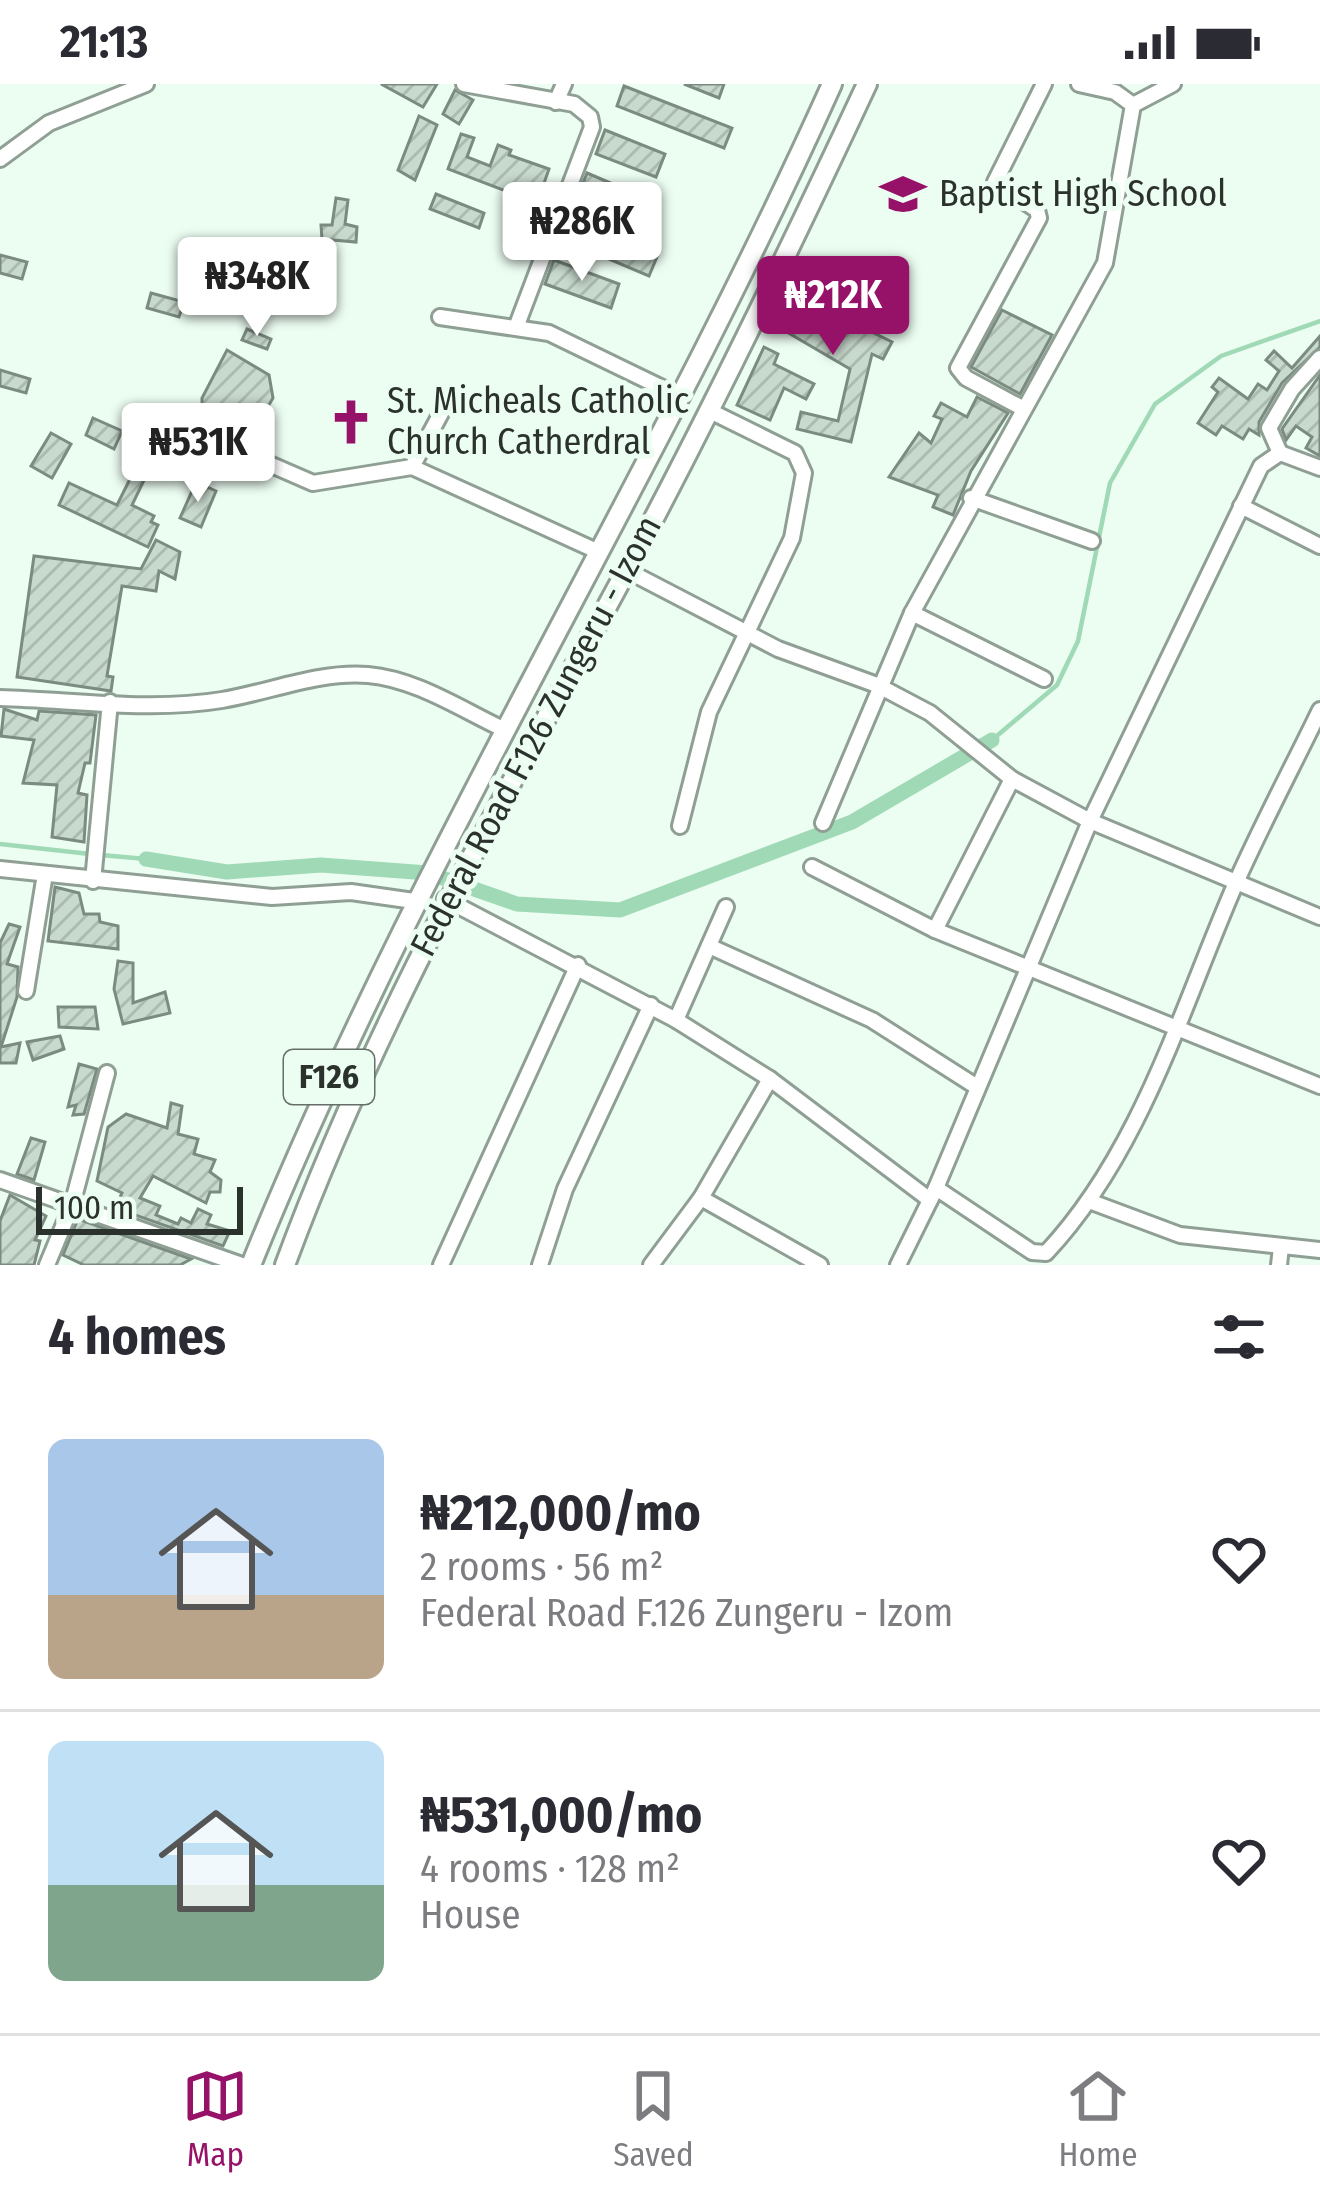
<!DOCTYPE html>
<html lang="en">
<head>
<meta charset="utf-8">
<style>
	:root { --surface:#fff; --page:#f7f7f7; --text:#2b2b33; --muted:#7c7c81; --line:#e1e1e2; --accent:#961168 }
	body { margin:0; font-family:"Fira Sans Condensed",sans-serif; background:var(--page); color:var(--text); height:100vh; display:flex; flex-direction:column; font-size:45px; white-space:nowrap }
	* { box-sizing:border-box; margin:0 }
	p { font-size:39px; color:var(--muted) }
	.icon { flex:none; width:66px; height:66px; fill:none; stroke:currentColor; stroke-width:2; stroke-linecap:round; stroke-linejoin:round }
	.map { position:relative; height:1181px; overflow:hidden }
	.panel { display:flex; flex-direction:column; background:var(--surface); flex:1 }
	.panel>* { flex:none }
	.scale { position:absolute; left:36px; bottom:30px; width:207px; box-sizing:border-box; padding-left:12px; border:6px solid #2b312d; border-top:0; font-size:33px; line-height:42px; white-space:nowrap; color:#2b312d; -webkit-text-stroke:9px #ecfdf2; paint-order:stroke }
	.price { position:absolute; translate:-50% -102px; padding:0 27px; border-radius:12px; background:#fff; color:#222; font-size:39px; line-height:78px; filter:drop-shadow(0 3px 6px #0008) }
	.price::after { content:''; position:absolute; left:50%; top:72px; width:36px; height:27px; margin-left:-18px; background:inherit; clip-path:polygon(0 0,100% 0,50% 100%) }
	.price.selected { background:var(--accent); color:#fff }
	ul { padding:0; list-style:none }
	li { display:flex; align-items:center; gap:36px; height:300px; padding:0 48px }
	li+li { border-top:3px solid var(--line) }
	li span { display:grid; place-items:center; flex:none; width:336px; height:240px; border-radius:18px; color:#555 }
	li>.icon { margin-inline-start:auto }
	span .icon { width:144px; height:144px; fill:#fffc; stroke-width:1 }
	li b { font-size:51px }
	h2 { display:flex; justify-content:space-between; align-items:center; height:144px; padding:0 48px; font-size:51px }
	.status { display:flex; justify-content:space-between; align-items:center; height:84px; padding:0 60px; background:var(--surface); direction:ltr }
	.status svg { height:33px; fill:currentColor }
	.menu { display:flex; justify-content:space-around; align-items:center; height:168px; border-top:3px solid var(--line); background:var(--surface); font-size:33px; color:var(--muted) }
	.menu a { display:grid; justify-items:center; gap:6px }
	.menu .selected { color:var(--accent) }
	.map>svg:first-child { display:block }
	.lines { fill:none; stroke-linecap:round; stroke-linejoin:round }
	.stream { stroke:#9fd9b5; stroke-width:4.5 }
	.canal { stroke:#9fd9b5; stroke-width:15 }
	.building { fill:url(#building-hatch); stroke:#7b8b80; stroke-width:3 }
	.minor-casing { stroke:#8f9f94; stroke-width:20 }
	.major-casing { stroke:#8f9f94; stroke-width:24 }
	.minor { stroke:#fff; stroke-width:14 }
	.major { stroke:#fff; stroke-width:18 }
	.labels { text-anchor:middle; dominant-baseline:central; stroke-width:10; stroke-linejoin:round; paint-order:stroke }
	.shield { fill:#ecfdf2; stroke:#656e68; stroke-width:3 }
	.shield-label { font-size:33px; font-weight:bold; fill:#2b312d }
	.poi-label { font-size:36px; fill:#2b312d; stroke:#ecfdf2; text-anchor:start }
	.street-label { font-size:36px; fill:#2b312d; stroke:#ecfdf2 }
</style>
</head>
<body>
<div class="status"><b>21:13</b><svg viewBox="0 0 49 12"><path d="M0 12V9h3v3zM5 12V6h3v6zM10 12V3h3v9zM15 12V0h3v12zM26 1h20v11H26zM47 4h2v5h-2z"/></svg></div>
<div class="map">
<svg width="1320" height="1181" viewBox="0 0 1320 1181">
	<defs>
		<pattern id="building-hatch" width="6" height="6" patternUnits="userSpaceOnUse" patternTransform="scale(3)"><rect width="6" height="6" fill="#c8d9cd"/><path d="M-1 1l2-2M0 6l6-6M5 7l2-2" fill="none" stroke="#acbbb0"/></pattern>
	</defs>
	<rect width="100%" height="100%" fill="#ecfdf2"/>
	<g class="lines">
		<g class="stream">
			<path d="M992,656L1057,601L1078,557L1110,399L1155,320L1221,272L1320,237"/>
			<path d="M0,760L90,770"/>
			<path d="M101,771L146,775"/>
		</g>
		<path class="canal" d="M146,775L227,788L321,781L428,789L517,820L620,826L852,738L992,656"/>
	</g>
	<g class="building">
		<path d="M381,0H437L423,23Z"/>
		<path d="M684,0H724L719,14Z"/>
		<path d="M624,2L732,44L724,64L617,22Z"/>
		<path d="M455,6L473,16L459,40L443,30Z"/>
		<path d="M419,32L437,41L415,96L398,86Z"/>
		<path d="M605,46L665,70L656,93L596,70Z"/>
		<path d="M461,50L474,54L467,73L490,82L498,61L511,66L509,71L549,85L537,119L448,85Z"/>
		<path d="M587,89L639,111L622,152L659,168L649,192L578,162L596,120L578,112Z"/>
		<path d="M436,110L484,129L479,144L430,125Z"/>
		<path d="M336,114L348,116L345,140L357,143L356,158L322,155L321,141H332Z"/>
		<path d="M0,171L27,178L22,195L0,189Z"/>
		<path d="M554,176L619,200L611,224L545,200Z"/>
		<path d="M790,208L892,258L883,275L872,270L851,358L797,345L801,328L838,337L850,285L773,240Z"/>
		<path d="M151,209L184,218L179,233L147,224Z"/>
		<path d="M1002,226L1052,251L1020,310L971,283Z"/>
		<path d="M247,245L271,255L267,265L242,256Z"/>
		<path d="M1320,252V263L1282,299L1259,338V351L1249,345L1243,355L1222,342L1216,351L1198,339L1218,308L1212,303L1219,294L1248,315L1258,300L1267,306L1279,287L1266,276L1274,267L1292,284Z"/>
		<path d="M764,263L778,270L774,280L814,300L806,315L784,304L770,336L737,321Z"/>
		<path d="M227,266L269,291L273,314L253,348L239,355L197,336L194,327L202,324V314Z"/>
		<path d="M0,286L30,295L26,309L0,302Z"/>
		<path d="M1320,291V372L1306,364L1312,353L1296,342L1286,356L1282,345Z"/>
		<path d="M977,313L1008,329L971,387L953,431L933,423L938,411L889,393L919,349L931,359L942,335L934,332L941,319L967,333Z"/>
		<path d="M93,334L122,347L114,365L86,351Z"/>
		<path d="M51,349L71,360L52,394L31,382Z"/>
		<path d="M135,385L147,390L132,421L154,432L151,438L158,441L148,463L59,421L69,399L117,421Z"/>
		<path d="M196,398L216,407L201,443L180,434Z"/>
		<path d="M156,456L180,468L175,495L159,487L156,507L122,502L107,592L113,593L111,607L17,593L34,472L141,485Z"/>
		<path d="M4,625L37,636L39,627L96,631L90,679H85L78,709L87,711L84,758L52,753L57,701L23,699L34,656L1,652Z"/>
		<path d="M55,803L79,809L84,830H99L100,838L118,842V865L48,857Z"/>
		<path d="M9,840L20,843L7,880L18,883L17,913L1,963L20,959L16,979H0V859Z"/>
		<path d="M118,877L133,879V919L165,908L170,929L123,940L114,905Z"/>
		<path d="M58,923H95L98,945L59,943Z"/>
		<path d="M60,952L64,965L33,976L27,958Z"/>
		<path d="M79,980L97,985L84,1030L73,1031L76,1021L68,1023Z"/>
		<path d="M171,1019L182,1022L178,1050L198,1055L194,1070L215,1076L210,1088L221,1096L220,1108H210L206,1119L153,1092L140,1114L160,1122L156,1131L178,1140L181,1134L191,1139L198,1125L211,1131L207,1140L230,1147L223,1162L115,1124L122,1109L97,1097L108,1043L126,1030L167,1044Z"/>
		<path d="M31,1054L45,1058L34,1096L17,1090Z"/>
		<path d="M10,1111L46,1132L35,1156L40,1157L34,1181H0V1137Z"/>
		<path d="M78,1135L191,1175L180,1181H84L63,1171Z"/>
	</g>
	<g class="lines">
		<g class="minor-casing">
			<g id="minor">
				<path d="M464,0L574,20L590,33L592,43L517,241"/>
				<path d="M556,18L564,0"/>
				<path d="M1133,21L1173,0"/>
				<path d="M0,75L49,39L146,0"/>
				<path d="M440,233L549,249L681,313"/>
				<path d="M1022,324L966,294L958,284L1039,134L1037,126L995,98L1044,0"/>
				<path d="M184,343L313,399L412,383L599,468"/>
				<path d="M1280,369L1269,344L1292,305L1320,274"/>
				<path d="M412,383L446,320"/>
				<path d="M971,414L1092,457"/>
				<path d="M1241,422L1320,462"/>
				<path d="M626,486L778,565L877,601L930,629L1012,695L1090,737L1320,833"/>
				<path d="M912,529L1044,595"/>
				<path d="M0,614C73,616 150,628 222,616C270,608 319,587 368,591C416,595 462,626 505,646"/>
				<path d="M823,739L912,529L1105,179L1133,21L1115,8L1079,0"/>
				<path d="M680,742L709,628L792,454L804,389L795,369L710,327"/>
				<path d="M812,783L935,846L1320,1002"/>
				<path d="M0,785L272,813L351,808L414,817"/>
				<path d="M93,797L110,618"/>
				<path d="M445,815L676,936L770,995L930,1116"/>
				<path d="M935,846L1012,695"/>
				<path d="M709,862L872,936L977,1003"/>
				<path d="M26,907L45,790"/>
				<path d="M676,936L726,823"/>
				<path d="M0,1096L242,1181"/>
				<path d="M936,1104L1032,1168L1046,1169C1141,1068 1181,925 1235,801C1261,742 1292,684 1320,626"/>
				<path d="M701,1114L820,1181"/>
				<path d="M1089,1117L1180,1151L1320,1166"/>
				<path d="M47,1181L72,1121L107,989"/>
				<path d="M441,1181L578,881"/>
				<path d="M540,1181L565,1105L651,921"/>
				<path d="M651,1181L701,1114L770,995"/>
				<path d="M898,1181L936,1104L1090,737L1261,382L1280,369L1320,384"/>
				<path d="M1279,1181L1281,1163"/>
			</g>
		</g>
		<g class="major-casing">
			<g id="major">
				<path d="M251,1181C416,773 652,401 832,0"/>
				<path d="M285,1181C377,932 500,721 625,489C711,328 790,165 867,0"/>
			</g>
		</g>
		<use href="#minor" class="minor"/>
		<use href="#major" class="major"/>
	</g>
	<defs>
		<g id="school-bare" transform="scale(3.6)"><path d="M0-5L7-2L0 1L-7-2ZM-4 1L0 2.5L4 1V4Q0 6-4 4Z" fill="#961168" stroke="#ecfdf2" stroke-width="2.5" paint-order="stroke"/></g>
		<g id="church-bare" transform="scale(3.6)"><path d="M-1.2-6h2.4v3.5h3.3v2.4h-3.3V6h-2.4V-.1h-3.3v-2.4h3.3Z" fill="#961168" stroke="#ecfdf2" stroke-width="2.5" paint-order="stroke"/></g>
	</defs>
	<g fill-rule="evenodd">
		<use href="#school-bare" x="903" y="110"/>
		<use href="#church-bare" x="351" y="338"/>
	</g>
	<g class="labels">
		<rect class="shield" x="284" y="966" width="90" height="54" rx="9"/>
		<g class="shield-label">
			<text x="329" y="993">F126</text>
		</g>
		<g class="poi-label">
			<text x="939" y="110">Baptist High School</text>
			<text x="387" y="317">St. Micheals Catholic<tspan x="387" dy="41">Church Catherdral</tspan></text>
		</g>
		<g class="street-label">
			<text transform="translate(536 652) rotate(-62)">Federal Road F.126 Zungeru - Izom</text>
		</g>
	</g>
</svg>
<div class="scale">100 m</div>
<b class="price" style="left:582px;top:200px">₦286K</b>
<b class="price" style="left:257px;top:255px">₦348K</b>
<b class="price selected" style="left:833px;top:274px">₦212K</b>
<b class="price" style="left:198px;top:421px">₦531K</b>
</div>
<section class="panel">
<h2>4 homes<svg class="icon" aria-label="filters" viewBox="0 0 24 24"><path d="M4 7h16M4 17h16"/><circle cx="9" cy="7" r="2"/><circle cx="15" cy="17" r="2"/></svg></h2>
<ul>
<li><span style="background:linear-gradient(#a9c7e8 65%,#b9a48a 0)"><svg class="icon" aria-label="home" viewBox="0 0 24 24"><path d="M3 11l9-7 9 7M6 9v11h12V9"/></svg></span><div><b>₦212,000/mo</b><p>2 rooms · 56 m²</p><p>Federal Road F.126 Zungeru - Izom</p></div><svg class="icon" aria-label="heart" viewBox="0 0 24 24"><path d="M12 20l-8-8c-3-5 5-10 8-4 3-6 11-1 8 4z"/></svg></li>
<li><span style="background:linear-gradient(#bfe0f5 60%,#7fa58c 0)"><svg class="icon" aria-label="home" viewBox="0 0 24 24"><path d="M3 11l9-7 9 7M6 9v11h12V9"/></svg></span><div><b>₦531,000/mo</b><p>4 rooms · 128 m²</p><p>House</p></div><svg class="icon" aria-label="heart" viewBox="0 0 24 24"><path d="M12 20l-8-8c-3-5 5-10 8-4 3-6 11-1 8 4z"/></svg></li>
</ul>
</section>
<nav class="menu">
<a class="selected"><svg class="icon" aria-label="map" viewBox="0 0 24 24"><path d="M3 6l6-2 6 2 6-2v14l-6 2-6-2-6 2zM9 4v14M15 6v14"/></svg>Map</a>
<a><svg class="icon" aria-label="saved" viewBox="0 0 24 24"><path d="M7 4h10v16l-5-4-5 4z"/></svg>Saved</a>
<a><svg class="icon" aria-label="home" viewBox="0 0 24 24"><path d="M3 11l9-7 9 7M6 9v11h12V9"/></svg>Home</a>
</nav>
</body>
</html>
